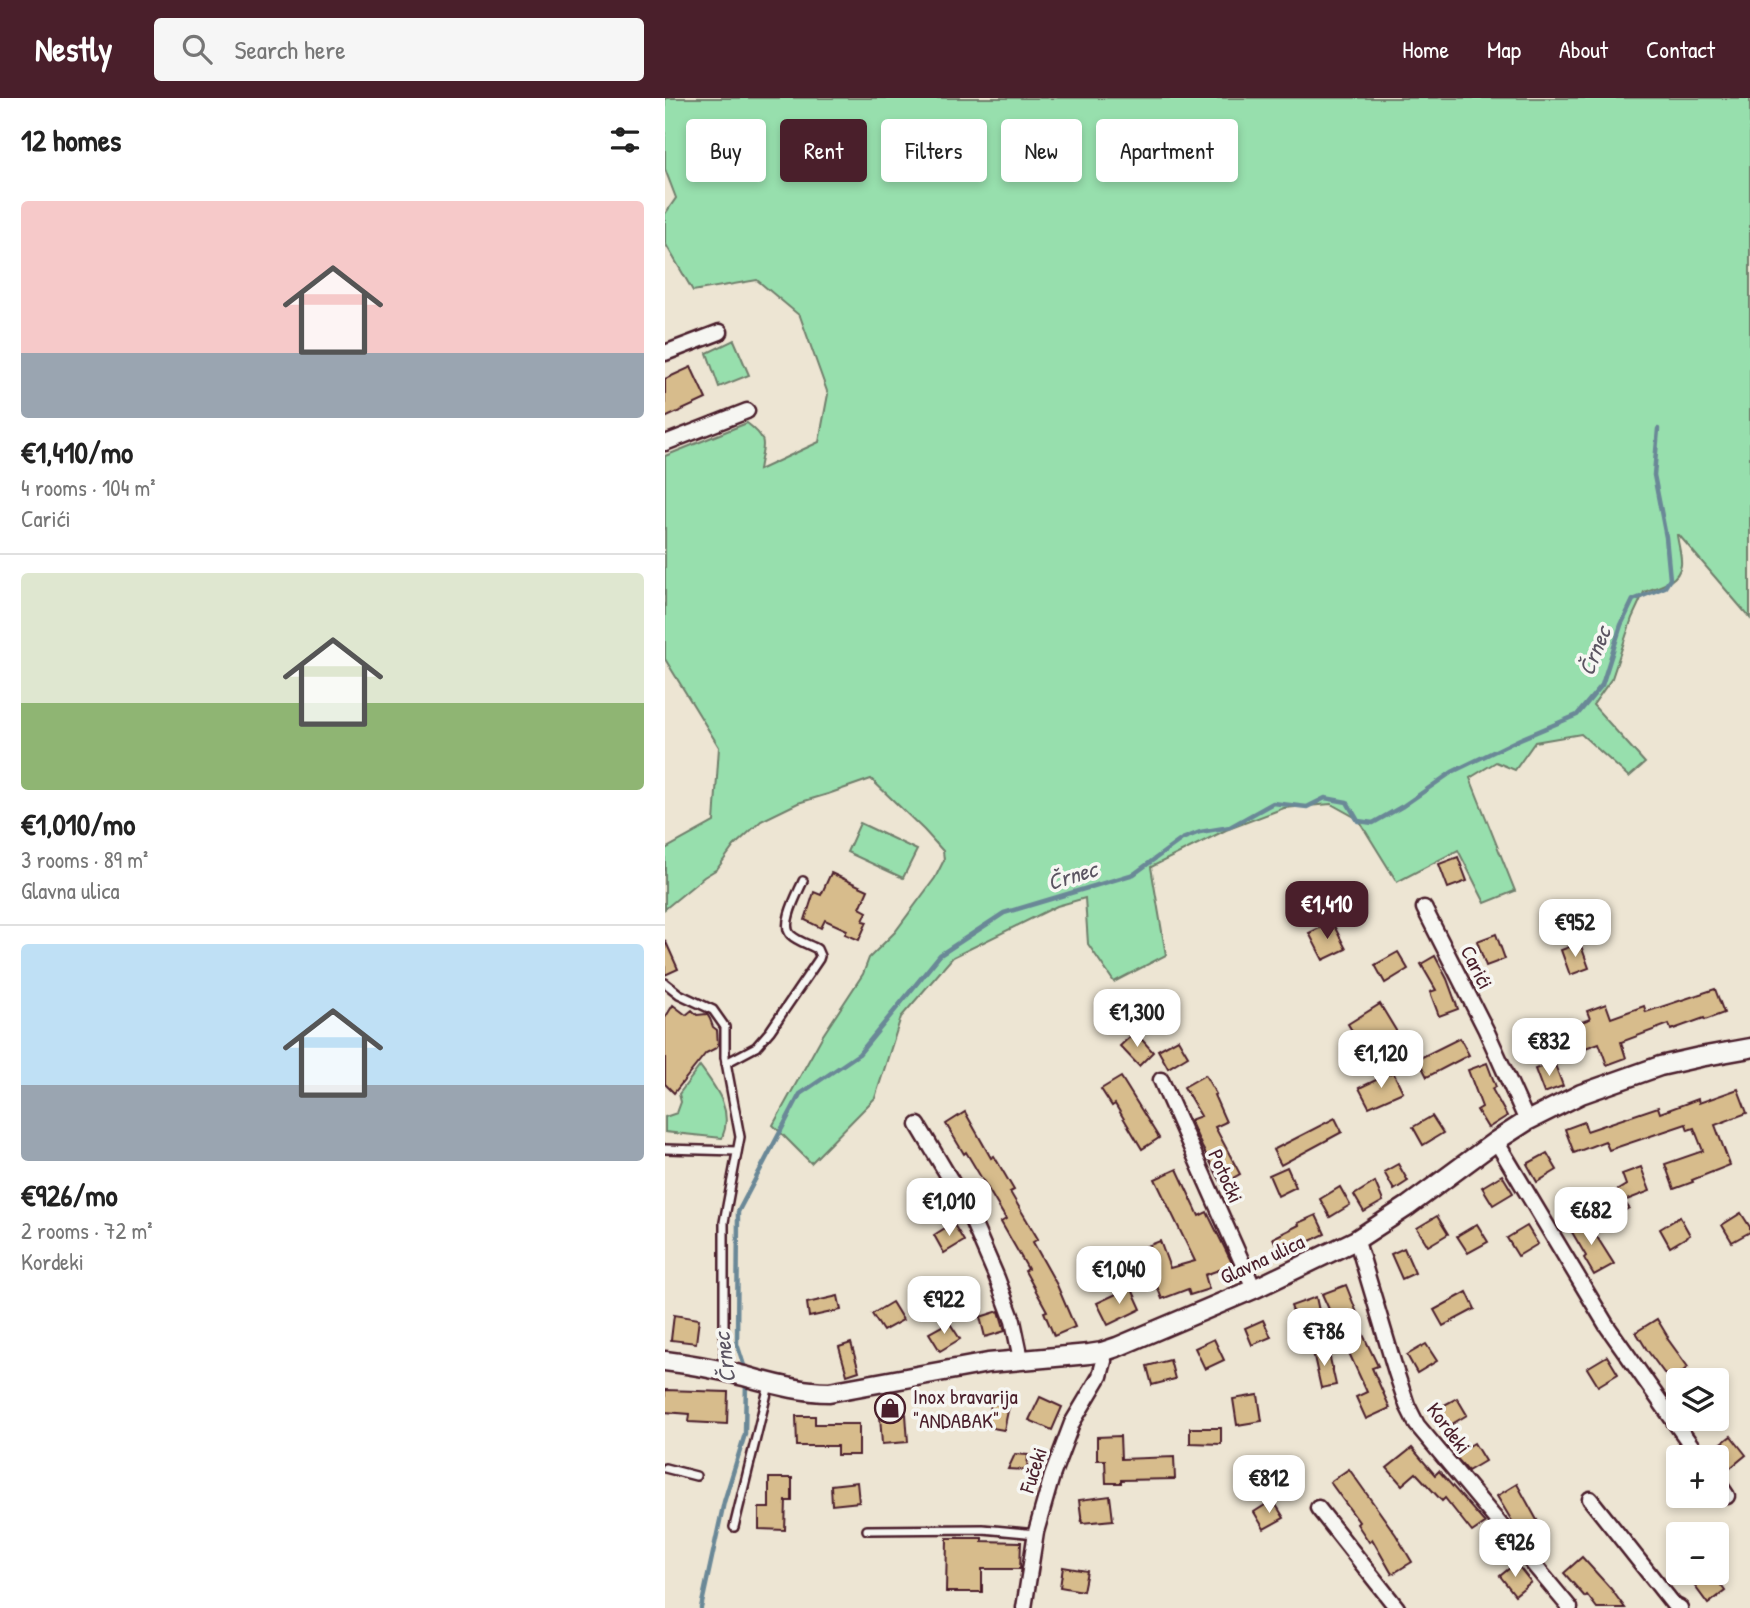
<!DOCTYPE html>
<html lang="en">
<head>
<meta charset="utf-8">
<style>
	:root { --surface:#fff; --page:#f6f6f6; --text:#222; --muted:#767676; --line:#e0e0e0; --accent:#4a1f2b }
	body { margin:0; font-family:"Patrick Hand",sans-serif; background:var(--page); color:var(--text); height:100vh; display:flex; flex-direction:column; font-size:26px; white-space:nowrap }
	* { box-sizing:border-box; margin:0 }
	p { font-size:23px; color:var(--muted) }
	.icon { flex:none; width:38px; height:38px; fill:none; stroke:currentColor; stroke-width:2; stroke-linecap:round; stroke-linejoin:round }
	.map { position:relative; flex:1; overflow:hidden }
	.sheet { display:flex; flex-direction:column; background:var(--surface); width:665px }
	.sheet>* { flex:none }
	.guide { position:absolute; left:21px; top:21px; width:665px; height:63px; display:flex; gap:14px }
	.controls { position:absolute; left:1001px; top:1270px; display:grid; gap:14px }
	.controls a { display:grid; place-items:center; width:63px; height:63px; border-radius:7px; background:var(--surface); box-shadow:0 4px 10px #0003; font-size:35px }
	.price { position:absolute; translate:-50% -60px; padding:0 16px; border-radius:14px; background:#fff; color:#222; font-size:23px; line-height:46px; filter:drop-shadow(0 2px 4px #0008) }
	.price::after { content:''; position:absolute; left:50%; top:42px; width:21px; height:16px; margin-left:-10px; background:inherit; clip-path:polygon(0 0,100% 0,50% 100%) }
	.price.current { background:var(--accent); color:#fff }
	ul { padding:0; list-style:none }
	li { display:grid; align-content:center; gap:14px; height:371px; padding:0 21px }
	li+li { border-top:2px solid var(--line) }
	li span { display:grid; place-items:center; height:217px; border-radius:7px; color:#555 }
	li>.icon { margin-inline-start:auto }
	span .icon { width:126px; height:126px; fill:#fffc; stroke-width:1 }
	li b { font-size:30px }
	h2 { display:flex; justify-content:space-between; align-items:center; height:84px; padding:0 21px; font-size:30px }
	.tag { padding:0 24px; border-radius:7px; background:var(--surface); box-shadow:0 4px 10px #0003; font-size:24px; line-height:63px }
	.tag.current { background:var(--accent); color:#fff }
	header { display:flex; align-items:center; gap:42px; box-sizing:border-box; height:98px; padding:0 35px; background:var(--accent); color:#fff }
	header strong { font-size:33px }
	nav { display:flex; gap:38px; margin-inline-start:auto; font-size:24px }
	.search { width:490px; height:63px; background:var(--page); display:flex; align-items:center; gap:18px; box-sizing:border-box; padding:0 24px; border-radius:7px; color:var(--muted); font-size:26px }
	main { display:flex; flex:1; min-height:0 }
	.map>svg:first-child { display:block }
	.green { fill:#97dfad; stroke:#707f6c; stroke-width:2 }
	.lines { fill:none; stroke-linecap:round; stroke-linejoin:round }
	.stream { stroke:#6a8897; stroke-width:4.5 }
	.building { fill:#d7bc8c; stroke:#4a1f2b; stroke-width:2 }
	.service-casing { stroke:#4a1f2b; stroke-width:12 }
	.minor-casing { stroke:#4a1f2b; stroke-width:19 }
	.tertiary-casing { stroke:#4a1f2b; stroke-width:23 }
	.service { stroke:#f6f6f2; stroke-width:7 }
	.minor { stroke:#f6f6f2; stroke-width:14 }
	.tertiary { stroke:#f6f6f2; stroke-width:18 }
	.labels { text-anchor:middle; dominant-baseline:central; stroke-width:7; stroke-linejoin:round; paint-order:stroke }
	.street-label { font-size:21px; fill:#4a1f2b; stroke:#f6f6f2 }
	.poi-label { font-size:21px; fill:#4a1f2b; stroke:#f6f6f2; text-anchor:start }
	.water-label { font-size:23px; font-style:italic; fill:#5a5461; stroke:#f6f6f2 }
</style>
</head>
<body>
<header>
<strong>Nestly</strong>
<div class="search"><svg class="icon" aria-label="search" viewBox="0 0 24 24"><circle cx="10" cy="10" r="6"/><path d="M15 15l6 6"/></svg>Search here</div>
<nav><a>Home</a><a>Map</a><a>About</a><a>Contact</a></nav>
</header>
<main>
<section class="sheet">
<h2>12 homes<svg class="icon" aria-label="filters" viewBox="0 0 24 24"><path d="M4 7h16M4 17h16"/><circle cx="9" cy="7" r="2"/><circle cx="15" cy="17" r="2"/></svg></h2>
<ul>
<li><span style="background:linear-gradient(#f6c9c9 70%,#9aa5b1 0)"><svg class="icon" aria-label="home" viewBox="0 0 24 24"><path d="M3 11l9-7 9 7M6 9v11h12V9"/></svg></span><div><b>€1,410/mo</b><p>4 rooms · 104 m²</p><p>Carići</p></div></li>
<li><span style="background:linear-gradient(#dfe7d0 60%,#8fb573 0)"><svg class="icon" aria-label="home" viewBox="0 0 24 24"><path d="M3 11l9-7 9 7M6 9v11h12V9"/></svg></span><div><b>€1,010/mo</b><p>3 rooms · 89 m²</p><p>Glavna ulica</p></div></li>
<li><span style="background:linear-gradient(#bfe0f5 65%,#9aa5b1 0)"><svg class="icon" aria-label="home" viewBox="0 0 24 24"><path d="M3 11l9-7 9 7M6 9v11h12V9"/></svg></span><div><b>€926/mo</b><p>2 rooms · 72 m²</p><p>Kordeki</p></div></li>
</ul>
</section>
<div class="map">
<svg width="1085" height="1510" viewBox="0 0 1085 1510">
	<rect width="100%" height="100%" fill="#ede5d3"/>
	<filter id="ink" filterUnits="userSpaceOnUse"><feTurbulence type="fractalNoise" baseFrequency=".0143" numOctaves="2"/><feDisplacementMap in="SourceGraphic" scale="14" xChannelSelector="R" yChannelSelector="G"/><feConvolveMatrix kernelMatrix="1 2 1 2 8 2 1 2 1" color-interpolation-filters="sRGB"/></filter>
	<g filter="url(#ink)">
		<g class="green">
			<path d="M0,0H1085V520L1014,437H1012C1013,446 1017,458 1016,467C1013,485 994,488 979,494L967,520L947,580L928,607L980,665L964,679L916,636L870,644L850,672L831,664L805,680L850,793L820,805L793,752L732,784L693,721L666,706L619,710L561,732L486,769L501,857L449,884L423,846L420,800L392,808L288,859L236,919L210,1000L146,1065L108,1027L158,937L198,876L204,860L230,834L270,780L279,762L278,753L259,732L206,681L163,696L133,705L96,723L69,748L52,771L39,779L0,811V751L49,724L54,649L0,561V358L82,325C106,343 97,348 94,372L154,344L163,296L135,218L92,182L28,193L0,145V116L11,100L0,71Z"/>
			<path d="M69,242L84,277L54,289L42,255Z"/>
			<path d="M195,725L252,752L238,780L182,754Z"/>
			<path d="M35,968C51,990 69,1012 57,1040L0,1034V1019L12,1015L16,1004L14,996Z"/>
		</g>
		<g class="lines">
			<g class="stream">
				<path d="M81,1274L72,1246L73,1114L135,996L194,956L275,857L339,815L469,776L517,741L535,734L565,729L608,705L642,709L660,700L682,704L693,723L708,725L738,708L787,674L855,641L912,617L937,587L956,527L968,502L1000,489L1005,481L1001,439L989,377L993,331"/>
				<path d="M36,1510L59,1404L80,1336L81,1283"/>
			</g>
		</g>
		<g class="building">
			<path d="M26,269L41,301L0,320V281Z"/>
			<path d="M793,759L802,783L783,790L774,766Z"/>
			<path d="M166,775L203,792L195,810L202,814L198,823L202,824L194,842L180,836L182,832L160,822L156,830L140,822L149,794L156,797Z"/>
			<path d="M667,824L681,851L658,862L644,835Z"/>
			<path d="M831,836L840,861L821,868L812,843Z"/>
			<path d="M0,842L13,871L0,877Z"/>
			<path d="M915,845L924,870L905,877L896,852Z"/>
			<path d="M733,854L743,871L720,885L710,867Z"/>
			<path d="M770,858L782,881L793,911L774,918L765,894L771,892L756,866Z"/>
			<path d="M1050,891L1059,915L1040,922L1039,920L1006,932L1004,926L956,944L961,960L942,967L934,945L898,958L889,934L925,921L922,913L941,906L946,920L979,908L981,914Z"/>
			<path d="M715,906L744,954L724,966L706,936L693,943L683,926Z"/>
			<path d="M8,907L21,917L27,912L32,917L42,916L45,921L48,929L52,932L53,947L51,950L41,955L9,995L0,986V920Z"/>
			<path d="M470,934L488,954L474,968L455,948Z"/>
			<path d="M795,940L804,957L762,979L753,961Z"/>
			<path d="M513,941L523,958L503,970L493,952Z"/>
			<path d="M889,964L898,988L879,995L870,971Z"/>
			<path d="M822,965L831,989L827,991L842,1018L823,1030L812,1012L817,1009L803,972Z"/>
			<path d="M728,974L738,994L704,1009L694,990Z"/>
			<path d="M540,977L551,996L549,997L561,1024L550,1029L575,1076L557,1086L537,1049L525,1022L536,1018L519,989Z"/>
			<path d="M456,979L494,1040L477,1051L450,1006L447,1008L436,991Z"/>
			<path d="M1073,991L1082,1015L1050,1027L1065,1067L1027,1082L1028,1084L1009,1091L1000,1066L1038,1053L1029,1030L1023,1032L1021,1026L944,1052L940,1043L909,1055L900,1031L919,1024L922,1033L993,1009L995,1015L1033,1001L1034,1005Z"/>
			<path d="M300,1014L326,1060L329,1058L349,1092L345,1094L373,1141L368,1144L392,1187L410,1229L389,1238L379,1214L382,1213L360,1173L363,1171L336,1124L341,1121L301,1054L299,1056L281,1026Z"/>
			<path d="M767,1018L778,1035L758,1047L748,1029Z"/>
			<path d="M670,1020L677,1034L616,1067L608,1052Z"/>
			<path d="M882,1055L892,1072L872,1084L862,1066Z"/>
			<path d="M733,1066L743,1083L729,1092L719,1074Z"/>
			<path d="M622,1069L631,1089L613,1098L604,1077Z"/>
			<path d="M976,1069L985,1093L959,1103L964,1110L935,1127L930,1114L937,1110L933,1104L961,1087L957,1076Z"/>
			<path d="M512,1071L534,1118L542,1114L568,1167L540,1177L544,1191L525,1197L523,1191L497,1201L477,1150L495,1143L505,1170L530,1163L490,1081Z"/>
			<path d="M837,1077L848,1095L828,1107L817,1089Z"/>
			<path d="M710,1084L718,1103L699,1114L689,1097Z"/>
			<path d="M675,1089L685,1107L665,1119L655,1101Z"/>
			<path d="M1076,1115L1085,1129V1134L1067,1144L1057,1127Z"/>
			<path d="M651,1117L660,1136L634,1148L635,1150L617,1159L608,1140L634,1127L633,1125Z"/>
			<path d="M772,1118L783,1136L763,1148L752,1130Z"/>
			<path d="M1015,1119L1025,1137L1005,1149L995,1131Z"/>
			<path d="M920,1120L949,1166L929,1177L919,1160L921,1158L904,1129Z"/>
			<path d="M288,1125L299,1143L279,1155L269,1137Z"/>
			<path d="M812,1126L823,1144L803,1155L792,1138Z"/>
			<path d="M862,1128L873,1146L853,1158L842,1140Z"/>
			<path d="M739,1150L750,1175L737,1181L726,1156Z"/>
			<path d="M681,1187L696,1225L693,1226L713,1268L707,1270L725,1310L701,1321L691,1299L702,1294L657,1196Z"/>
			<path d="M466,1189L476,1211L443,1227L432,1205Z"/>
			<path d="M802,1194L810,1211L778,1228L769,1212Z"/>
			<path d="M173,1198L176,1212L144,1219L142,1205Z"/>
			<path d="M651,1199L656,1222L634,1230L626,1208Z"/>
			<path d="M227,1204L238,1222L218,1233L207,1216Z"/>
			<path d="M334,1213L340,1233L320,1239L315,1219Z"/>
			<path d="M9,1217L34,1221L31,1245L6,1242Z"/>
			<path d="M992,1221L1003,1239L1002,1240L1023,1269L1005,1283L982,1252L971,1234Z"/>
			<path d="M598,1222L606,1239L587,1247L580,1230Z"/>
			<path d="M284,1224L295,1241L275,1253L264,1235Z"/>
			<path d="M549,1241L559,1262L540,1271L530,1250Z"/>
			<path d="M186,1245L194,1273L182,1277L174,1249Z"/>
			<path d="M761,1246L772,1263L752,1275L742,1257Z"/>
			<path d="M663,1251L671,1287L656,1290L648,1254Z"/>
			<path d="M942,1258L953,1276L933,1288L922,1270Z"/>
			<path d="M505,1262L510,1281L487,1287L482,1268Z"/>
			<path d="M0,1292L63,1294L62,1326L24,1324L25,1316L0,1314Z"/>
			<path d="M593,1297L597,1323L572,1327L568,1301Z"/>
			<path d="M375,1299L397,1309L387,1332L364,1322Z"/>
			<path d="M792,1300L802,1317L782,1329L772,1311Z"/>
			<path d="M326,1305L344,1308L339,1332L322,1329Z"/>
			<path d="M241,1316L243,1344L217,1346L215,1318Z"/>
			<path d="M131,1318H150V1326H194V1357H172V1348H132Z"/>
			<path d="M525,1330H556V1346L525,1345Z"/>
			<path d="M455,1338L456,1361L509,1359L510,1381L456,1382V1385H441L440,1362H432V1339Z"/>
			<path d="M1066,1338L1081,1357L1064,1371L1049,1351Z"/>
			<path d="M809,1345L820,1363L803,1373L789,1357Z"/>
			<path d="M747,1350L770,1377L774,1373L820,1425L807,1434L780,1400L777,1403L751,1375L737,1387L722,1370Z"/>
			<path d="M350,1356L363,1357L362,1372L343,1371Z"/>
			<path d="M684,1371L731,1437L747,1464L727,1476L707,1441L704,1444L692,1426L694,1424L665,1384Z"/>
			<path d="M104,1380H127V1403H121L120,1432L94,1431V1410H104Z"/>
			<path d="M192,1384L194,1404L167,1407L166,1387Z"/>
			<path d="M852,1386L878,1433L862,1443L853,1433L832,1398Z"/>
			<path d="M445,1398L448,1422L417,1425L414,1402Z"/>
			<path d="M608,1402L619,1420L599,1431L589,1414Z"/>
			<path d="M282,1440H317V1443L356,1444L355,1471H317V1494H281Z"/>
			<path d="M917,1459L946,1491L960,1510H932L922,1497L920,1499L899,1475Z"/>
			<path d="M851,1465L866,1484L850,1497L835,1478Z"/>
			<path d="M398,1469L422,1473L418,1493L395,1489Z"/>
			<path d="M1020,1475H1047L1060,1493L1043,1506Z"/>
		</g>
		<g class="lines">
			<g class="service-casing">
				<g id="service">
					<path d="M0,885L14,896L48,912L60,929V959L75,1039L59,1124V1272"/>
					<path d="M61,965L91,949L105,933L154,861L155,858L152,851C145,847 132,843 126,837C115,827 133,795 138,783"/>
					<path d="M0,1051L72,1053"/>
					<path d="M0,1370L31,1378"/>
					<path d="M69,1429L104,1287"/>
					<path d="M202,1432L318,1431L371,1436"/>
				</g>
			</g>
			<g class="minor-casing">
				<g id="minor">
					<path d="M0,255L55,234"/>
					<path d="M0,345L82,313"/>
					<path d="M759,810L821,932L862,1023"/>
					<path d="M496,982L589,1191"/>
					<path d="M253,1027L300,1106L332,1180L348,1223L356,1261"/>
					<path d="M831,1043L942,1228L1035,1360"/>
					<path d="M691,1142L694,1150L731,1274L742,1307L752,1327L905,1510"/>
					<path d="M1052,1383L1062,1398"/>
					<path d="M925,1401L1009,1507L1015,1510"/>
					<path d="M653,1410L732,1510"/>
					<path d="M359,1510L371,1434L387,1378L407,1325L435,1278L439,1263L437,1254"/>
				</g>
			</g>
			<g class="tertiary-casing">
				<path id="tertiary" d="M0,1263C24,1266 48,1270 71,1276C103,1284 132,1294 164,1294L323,1265L424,1256L437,1254L452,1249L589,1191L691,1142L743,1108L831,1043L862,1023L916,996L995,968L1035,959L1085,950"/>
			</g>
			<use href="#service" class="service"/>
			<use href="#minor" class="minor"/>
			<use href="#tertiary" class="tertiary"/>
		</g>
	</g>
	<defs>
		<g id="shop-ring" transform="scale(1.575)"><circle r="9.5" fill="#f6f6f2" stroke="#4a1f2b" stroke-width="1.5"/><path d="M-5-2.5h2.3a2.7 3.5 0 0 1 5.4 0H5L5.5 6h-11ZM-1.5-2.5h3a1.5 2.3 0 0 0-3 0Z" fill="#4a1f2b"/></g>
	</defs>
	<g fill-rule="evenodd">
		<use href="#shop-ring" x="225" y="1310"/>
	</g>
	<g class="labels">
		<g class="street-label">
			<text transform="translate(812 869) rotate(63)">Carići</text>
			<text transform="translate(561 1078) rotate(66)">Potočki</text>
			<text transform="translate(597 1161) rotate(-25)">Glavna ulica</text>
			<text transform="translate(784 1330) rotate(53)">Kordeki</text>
			<text transform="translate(368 1372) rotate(-72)">Fučeki</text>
		</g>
		<g class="poi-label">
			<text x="248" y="1298">Inox bravarija<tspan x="248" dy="24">"ANDABAK"</tspan></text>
		</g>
		<g class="water-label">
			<text transform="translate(929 553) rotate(-68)">Črnec</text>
			<text transform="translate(407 777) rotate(-17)">Črnec</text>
			<text transform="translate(59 1260) rotate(-97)">Črnec</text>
		</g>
	</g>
</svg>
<div class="controls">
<a><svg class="icon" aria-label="layers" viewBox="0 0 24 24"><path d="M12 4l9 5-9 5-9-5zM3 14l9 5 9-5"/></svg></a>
<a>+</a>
<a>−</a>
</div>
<b class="price current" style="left:662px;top:843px">€1,410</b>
<b class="price" style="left:910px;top:861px">€952</b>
<b class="price" style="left:472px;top:951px">€1,300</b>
<b class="price" style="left:884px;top:980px">€832</b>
<b class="price" style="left:716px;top:992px">€1,120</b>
<b class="price" style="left:284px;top:1140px">€1,010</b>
<b class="price" style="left:926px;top:1149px">€682</b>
<b class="price" style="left:454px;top:1208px">€1,040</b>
<b class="price" style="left:279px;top:1238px">€922</b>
<b class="price" style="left:659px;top:1270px">€786</b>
<b class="price" style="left:604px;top:1417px">€812</b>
<b class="price" style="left:850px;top:1481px">€926</b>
<div class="guide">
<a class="tag">Buy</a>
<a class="tag current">Rent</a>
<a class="tag">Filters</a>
<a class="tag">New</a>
<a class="tag">Apartment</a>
</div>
</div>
</main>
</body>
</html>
